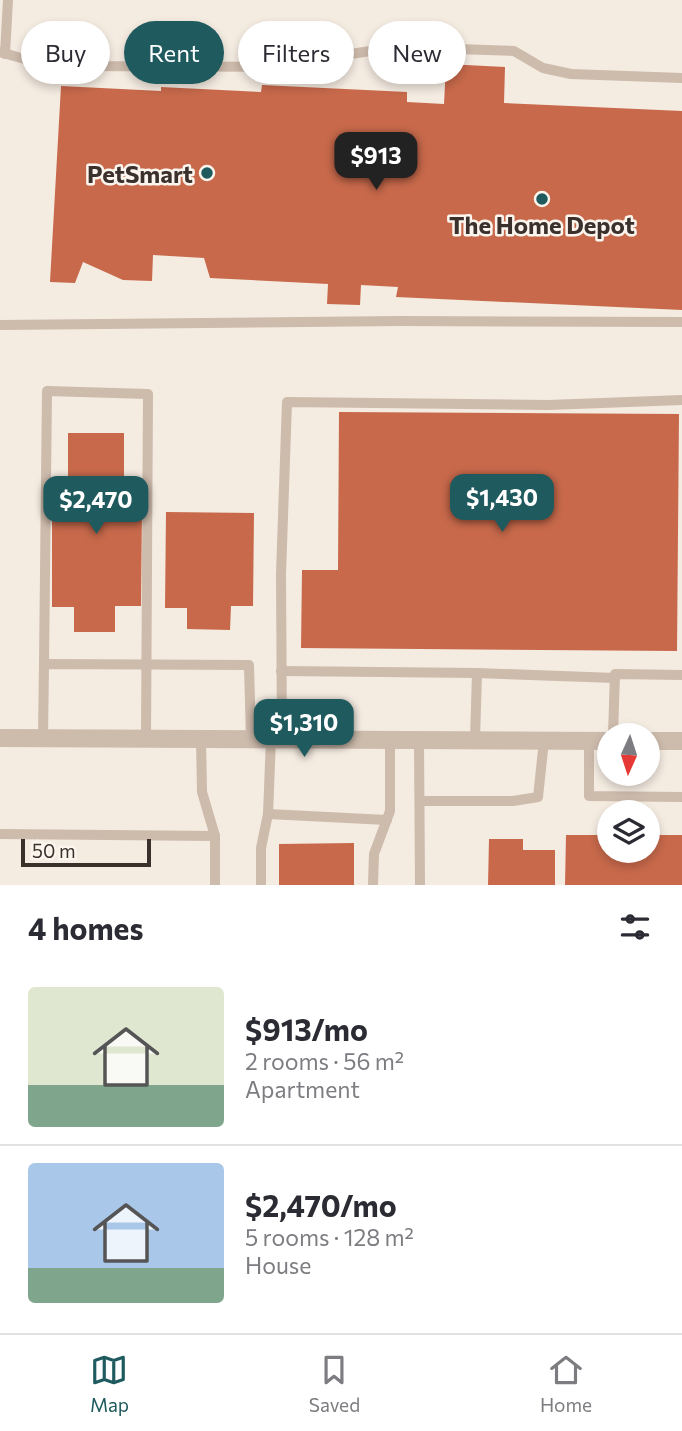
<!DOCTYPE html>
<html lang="en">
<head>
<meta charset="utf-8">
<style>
	:root { --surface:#fff; --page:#f7f7f7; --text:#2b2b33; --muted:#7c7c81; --line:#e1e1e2; --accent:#1f5a5e }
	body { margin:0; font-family:Commissioner,sans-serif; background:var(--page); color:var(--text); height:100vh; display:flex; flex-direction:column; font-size:26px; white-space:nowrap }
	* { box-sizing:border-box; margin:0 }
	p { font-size:23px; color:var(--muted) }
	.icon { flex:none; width:38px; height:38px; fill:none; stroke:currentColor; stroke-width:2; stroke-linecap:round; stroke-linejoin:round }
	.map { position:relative; height:885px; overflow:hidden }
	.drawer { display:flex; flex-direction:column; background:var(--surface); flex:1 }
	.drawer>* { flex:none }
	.top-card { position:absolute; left:21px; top:21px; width:640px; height:63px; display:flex; gap:14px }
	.needle { width:46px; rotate:183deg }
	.buttons { position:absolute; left:597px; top:723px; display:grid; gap:14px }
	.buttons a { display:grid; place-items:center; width:63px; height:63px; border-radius:50%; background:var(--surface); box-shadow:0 4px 10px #0003; font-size:35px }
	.scale { position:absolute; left:21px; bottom:18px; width:130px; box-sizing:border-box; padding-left:7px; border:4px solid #3b302b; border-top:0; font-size:19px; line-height:24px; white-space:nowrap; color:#3b302b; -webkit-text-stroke:5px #fbf5ee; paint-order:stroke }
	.price { position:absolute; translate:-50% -60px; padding:0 16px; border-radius:14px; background:var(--accent); color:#fff; font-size:23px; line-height:46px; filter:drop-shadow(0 2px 4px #0008) }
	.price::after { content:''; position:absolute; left:50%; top:42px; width:21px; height:16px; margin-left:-10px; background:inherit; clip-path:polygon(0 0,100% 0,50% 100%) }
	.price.current { background:#222; color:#fff }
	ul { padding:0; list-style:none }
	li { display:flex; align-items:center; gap:21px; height:175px; padding:0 28px }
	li+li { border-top:2px solid var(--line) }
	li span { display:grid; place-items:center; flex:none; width:196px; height:140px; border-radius:7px; color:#555 }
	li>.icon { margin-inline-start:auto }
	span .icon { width:84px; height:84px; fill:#fffc; stroke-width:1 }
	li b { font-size:30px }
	h2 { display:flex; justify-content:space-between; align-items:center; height:84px; padding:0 28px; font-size:30px }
	.chip { padding:0 24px; border-radius:32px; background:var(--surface); box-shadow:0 4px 10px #0003; font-size:24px; line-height:63px }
	.chip.current { background:var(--accent); color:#fff }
	.tab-bar { display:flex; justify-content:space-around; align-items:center; height:98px; border-top:2px solid var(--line); background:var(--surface); font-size:19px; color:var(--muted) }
	.tab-bar a { display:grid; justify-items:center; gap:4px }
	.tab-bar .current { color:var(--accent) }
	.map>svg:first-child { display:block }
	.building { fill:#c8694b }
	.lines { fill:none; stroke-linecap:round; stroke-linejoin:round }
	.lane { stroke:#cdbbac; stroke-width:10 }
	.street { stroke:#cdbbac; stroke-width:18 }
	.poi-dot { fill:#1f5a5e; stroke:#fbf5ee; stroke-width:2.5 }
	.labels { text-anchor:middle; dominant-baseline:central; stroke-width:5; stroke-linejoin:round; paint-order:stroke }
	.poi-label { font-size:24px; font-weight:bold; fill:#3b302b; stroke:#fbf5ee; text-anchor:end }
</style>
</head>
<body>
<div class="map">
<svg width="682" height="885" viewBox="0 0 682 885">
	<rect width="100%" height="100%" fill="#f4ebe1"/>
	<g class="building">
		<path d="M446,64L505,67L504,103L682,111V310L396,297L398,287L361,285L360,305L327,304L328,284L210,278L204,258L153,255L152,281L123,280L83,262L75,283L50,282L61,86L161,91V87L261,92L262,85L407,92V102L444,104Z"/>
		<path d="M339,412L679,414L677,651L301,648L302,570H338Z"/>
		<path d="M68,433H124V512H142L141,606H115V632H74V607H52V508H68Z"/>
		<path d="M166,512L254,513L253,606H231L230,630L187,629V608H165Z"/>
		<path d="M566,835H609V850H648V835H682V885H565Z"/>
		<path d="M489,839H523V850H555V885H488Z"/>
		<path d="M354,843V885H279V844Z"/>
	</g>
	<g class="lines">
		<g class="lane">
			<path d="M0,52L28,60L61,66L319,67L351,54L396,47L514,51L543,68L571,74L682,78"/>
			<path d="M5,54L8,0"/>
			<path d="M0,325L400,321L682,322"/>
			<path d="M44,664L47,391L148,394L146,739"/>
			<path d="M281,671L477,673L475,740"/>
			<path d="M477,673L615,678"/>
			<path d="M613,735L615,674L682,675"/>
			<path d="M43,738L44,664L249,665L251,739"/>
			<path d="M201,739L202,792L215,836V885"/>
			<path d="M282,739L281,574L287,402L548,405L682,400"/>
			<path d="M419,740L420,885"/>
			<path d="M589,741V796L682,797"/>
			<path d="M420,801H513L538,797L544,741"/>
			<path d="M268,814L387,820"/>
			<path d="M0,834L215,836"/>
			<path d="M261,885V848L268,814L271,739"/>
			<path d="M373,885L374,854L390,811V740"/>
		</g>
		<g class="street">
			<path d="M0,738L609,741"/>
			<path d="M648,741H682"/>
		</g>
	</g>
	<g class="poi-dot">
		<circle cx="207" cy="173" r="7"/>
		<circle cx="542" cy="199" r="7"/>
	</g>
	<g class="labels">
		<g class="poi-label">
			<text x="193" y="173">PetSmart</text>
			<text x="542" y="224" text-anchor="middle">The Home Depot</text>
		</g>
	</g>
</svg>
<div class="buttons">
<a><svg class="needle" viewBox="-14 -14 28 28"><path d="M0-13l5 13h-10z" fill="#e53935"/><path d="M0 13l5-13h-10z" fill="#7c7c81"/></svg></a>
<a><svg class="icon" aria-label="layers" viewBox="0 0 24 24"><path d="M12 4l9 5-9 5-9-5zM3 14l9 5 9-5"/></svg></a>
</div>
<div class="scale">50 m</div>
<b class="price current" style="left:376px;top:192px">$913</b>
<b class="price" style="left:502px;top:534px">$1,430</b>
<b class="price" style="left:96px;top:536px">$2,470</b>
<b class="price" style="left:304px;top:759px">$1,310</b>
<div class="top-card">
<a class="chip">Buy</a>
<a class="chip current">Rent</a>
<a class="chip">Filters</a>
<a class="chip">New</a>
</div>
</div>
<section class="drawer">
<h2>4 homes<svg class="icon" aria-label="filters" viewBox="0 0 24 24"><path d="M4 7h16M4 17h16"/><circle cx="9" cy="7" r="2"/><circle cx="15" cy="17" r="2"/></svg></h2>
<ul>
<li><span style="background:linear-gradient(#dfe7d0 70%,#7fa58c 0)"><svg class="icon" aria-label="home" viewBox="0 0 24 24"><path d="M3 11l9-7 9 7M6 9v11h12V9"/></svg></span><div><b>$913/mo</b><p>2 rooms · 56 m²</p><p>Apartment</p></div></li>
<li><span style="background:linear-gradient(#a9c7e8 75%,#7fa58c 0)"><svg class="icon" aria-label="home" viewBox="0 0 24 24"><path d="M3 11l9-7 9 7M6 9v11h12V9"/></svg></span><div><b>$2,470/mo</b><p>5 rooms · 128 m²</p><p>House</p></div></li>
</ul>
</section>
<nav class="tab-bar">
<a class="current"><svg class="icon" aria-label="map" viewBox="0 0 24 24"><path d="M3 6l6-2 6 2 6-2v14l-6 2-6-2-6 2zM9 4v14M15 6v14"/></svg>Map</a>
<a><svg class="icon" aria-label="saved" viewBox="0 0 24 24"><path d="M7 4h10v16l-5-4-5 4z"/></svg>Saved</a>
<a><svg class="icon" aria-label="home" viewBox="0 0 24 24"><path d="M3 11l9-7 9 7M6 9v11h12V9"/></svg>Home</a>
</nav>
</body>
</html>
